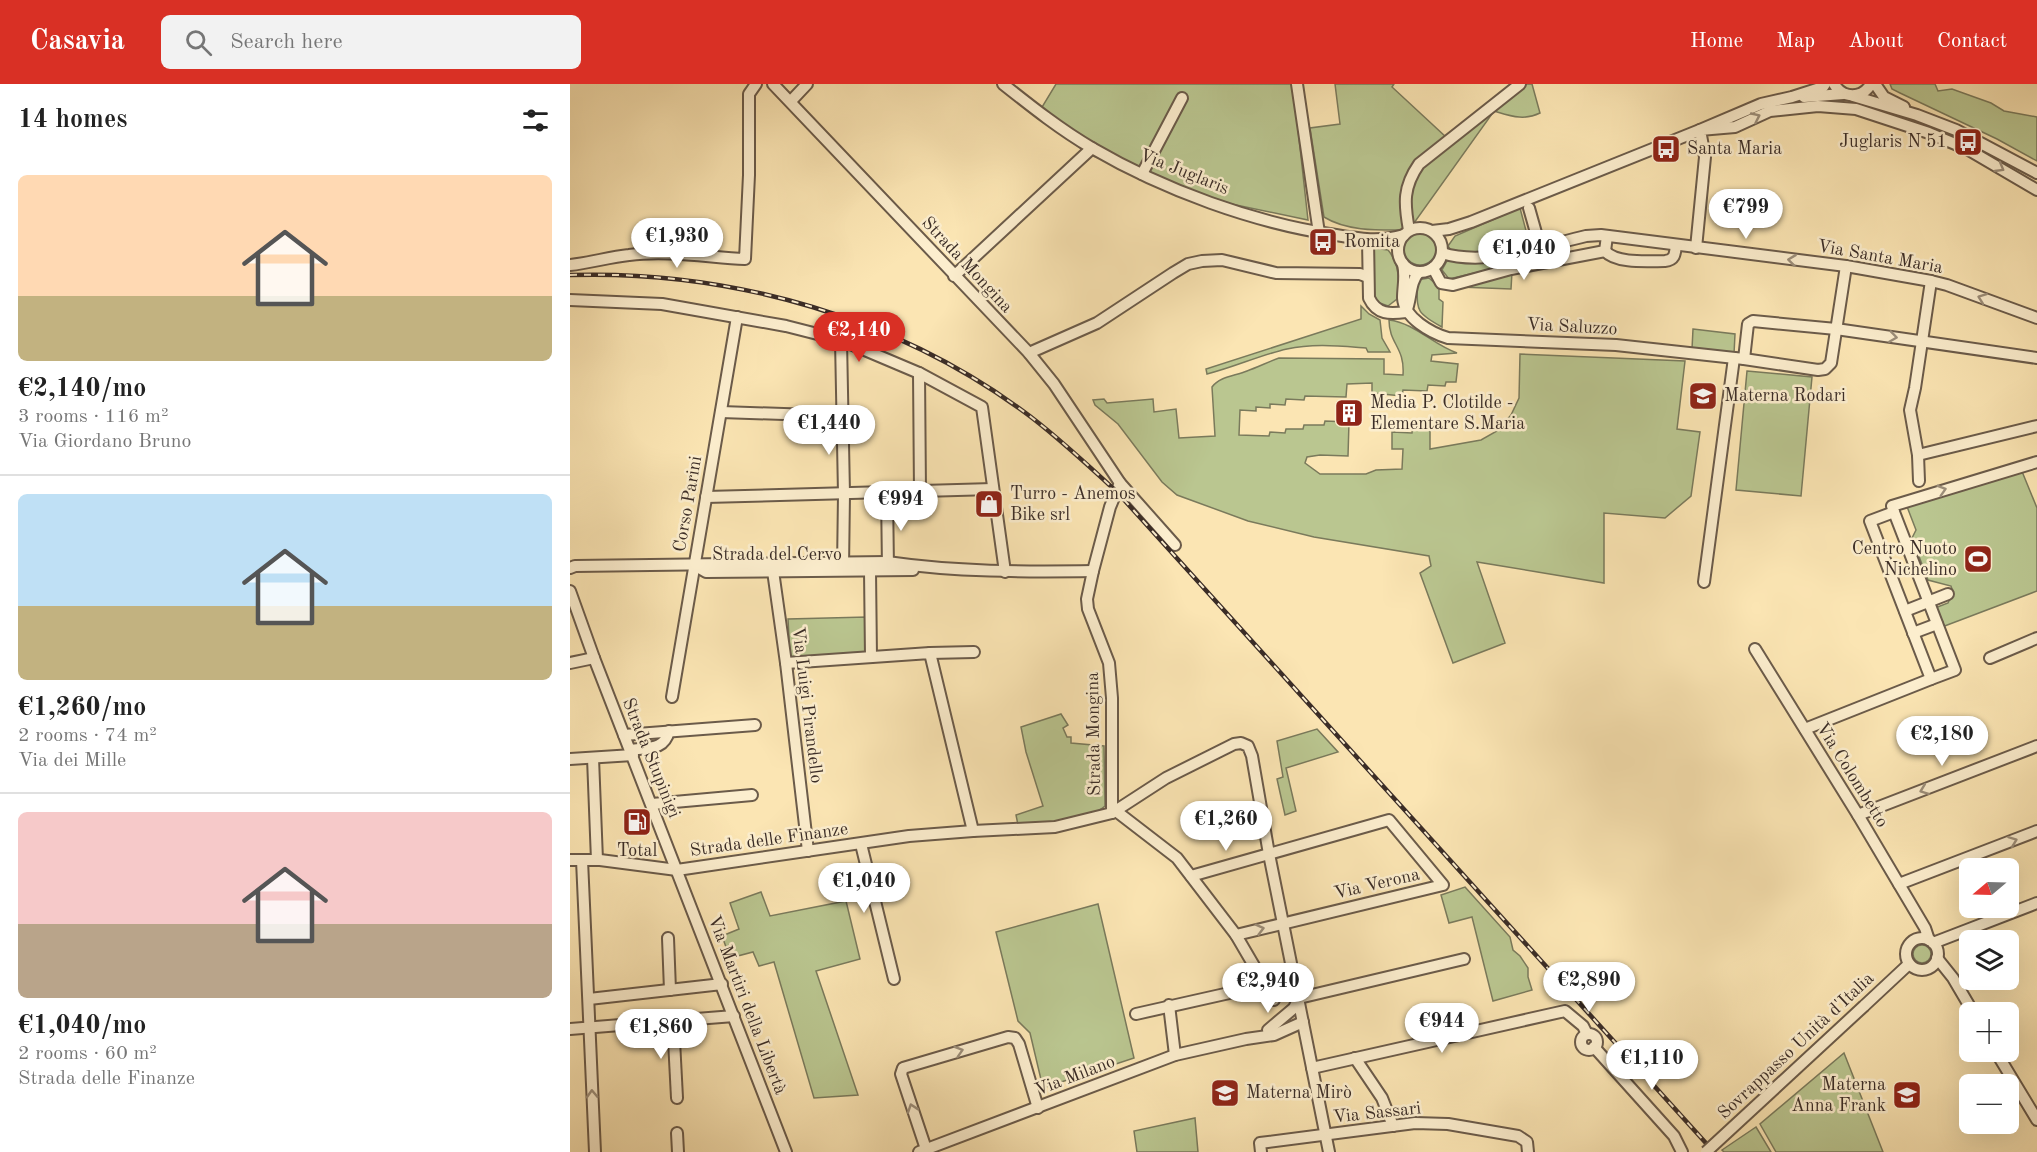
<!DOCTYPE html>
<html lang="en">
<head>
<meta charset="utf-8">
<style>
	:root { --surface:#fff; --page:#f2f2f2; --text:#222; --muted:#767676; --line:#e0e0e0; --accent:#d93025 }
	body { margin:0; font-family:"Old Standard TT",serif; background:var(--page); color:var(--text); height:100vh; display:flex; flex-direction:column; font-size:22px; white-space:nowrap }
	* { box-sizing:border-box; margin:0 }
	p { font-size:20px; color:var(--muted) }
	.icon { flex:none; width:33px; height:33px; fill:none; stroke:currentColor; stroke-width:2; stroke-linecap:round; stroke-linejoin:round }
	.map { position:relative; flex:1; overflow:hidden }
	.drawer { display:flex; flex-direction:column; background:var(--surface); width:570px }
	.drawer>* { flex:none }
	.needle { width:39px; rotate:251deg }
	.tools { position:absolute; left:1389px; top:774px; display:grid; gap:12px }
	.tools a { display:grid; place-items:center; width:60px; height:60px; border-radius:9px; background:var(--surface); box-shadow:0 6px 24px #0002; font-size:30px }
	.price { position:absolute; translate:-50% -51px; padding:0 14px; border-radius:21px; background:#fff; color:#222; font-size:20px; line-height:39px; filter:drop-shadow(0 2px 3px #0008) }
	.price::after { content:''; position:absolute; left:50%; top:36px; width:18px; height:14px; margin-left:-9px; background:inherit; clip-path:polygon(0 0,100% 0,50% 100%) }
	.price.current { background:var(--accent); color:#fff }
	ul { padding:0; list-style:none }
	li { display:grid; align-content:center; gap:12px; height:318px; padding:0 18px }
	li+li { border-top:2px solid var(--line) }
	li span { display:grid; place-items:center; height:186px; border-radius:9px; color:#555 }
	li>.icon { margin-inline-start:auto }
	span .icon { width:108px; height:108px; fill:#fffc; stroke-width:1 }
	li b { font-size:26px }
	h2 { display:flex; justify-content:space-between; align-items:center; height:72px; padding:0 18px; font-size:26px }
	header { display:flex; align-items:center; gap:36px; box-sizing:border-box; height:84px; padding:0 30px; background:var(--accent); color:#fff }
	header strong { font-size:28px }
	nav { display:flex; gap:33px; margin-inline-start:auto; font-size:21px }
	.search { width:420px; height:54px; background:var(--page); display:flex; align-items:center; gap:15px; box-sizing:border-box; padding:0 21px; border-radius:9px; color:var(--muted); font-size:22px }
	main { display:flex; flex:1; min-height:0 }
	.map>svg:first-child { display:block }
	.green { fill:#bac690; stroke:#7a7a5c; stroke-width:1.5 }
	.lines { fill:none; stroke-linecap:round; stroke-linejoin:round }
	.minor-casing { stroke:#6b5b4a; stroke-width:14 }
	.minor { stroke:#fceece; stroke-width:10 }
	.rail-casing { stroke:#3b2d27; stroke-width:4.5 }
	.rail { stroke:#fceece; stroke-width:2; stroke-dasharray:7; stroke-linecap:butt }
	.minor-bridge-casing { stroke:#6b5b4a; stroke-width:14; stroke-linecap:butt }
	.minor-bridge { stroke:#fceece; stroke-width:10 }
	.oneway { stroke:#9c8e7a }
	.labels { text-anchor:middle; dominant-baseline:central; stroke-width:5; stroke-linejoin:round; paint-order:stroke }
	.poi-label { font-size:18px; fill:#3b2d27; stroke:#fceece; text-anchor:start }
	.street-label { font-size:18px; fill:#3b2d27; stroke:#fceece }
</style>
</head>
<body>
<header>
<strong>Casavia</strong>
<div class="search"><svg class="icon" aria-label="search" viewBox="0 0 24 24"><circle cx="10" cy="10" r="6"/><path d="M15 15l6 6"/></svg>Search here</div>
<nav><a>Home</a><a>Map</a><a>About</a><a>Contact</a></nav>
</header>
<main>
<section class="drawer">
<h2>14 homes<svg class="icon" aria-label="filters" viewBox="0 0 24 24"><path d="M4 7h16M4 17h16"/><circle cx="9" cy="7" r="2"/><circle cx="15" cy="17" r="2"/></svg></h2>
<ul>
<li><span style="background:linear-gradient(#ffd9b3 65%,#c2b280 0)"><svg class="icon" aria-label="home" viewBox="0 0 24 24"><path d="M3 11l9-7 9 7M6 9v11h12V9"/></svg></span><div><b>€2,140/mo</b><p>3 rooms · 116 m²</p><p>Via Giordano Bruno</p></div></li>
<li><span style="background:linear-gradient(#bfe0f5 60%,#c2b280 0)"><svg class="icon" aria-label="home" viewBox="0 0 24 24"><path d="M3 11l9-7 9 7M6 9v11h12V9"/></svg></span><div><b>€1,260/mo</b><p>2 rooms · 74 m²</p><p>Via dei Mille</p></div></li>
<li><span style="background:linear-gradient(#f6c9c9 60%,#b9a48a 0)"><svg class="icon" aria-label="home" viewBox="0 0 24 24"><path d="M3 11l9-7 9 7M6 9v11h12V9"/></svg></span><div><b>€1,040/mo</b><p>2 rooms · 60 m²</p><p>Strada delle Finanze</p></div></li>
</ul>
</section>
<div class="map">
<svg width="1467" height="1068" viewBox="0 0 1467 1068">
	<rect width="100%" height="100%" fill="#fbe5b3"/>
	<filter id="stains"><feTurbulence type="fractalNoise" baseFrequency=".00333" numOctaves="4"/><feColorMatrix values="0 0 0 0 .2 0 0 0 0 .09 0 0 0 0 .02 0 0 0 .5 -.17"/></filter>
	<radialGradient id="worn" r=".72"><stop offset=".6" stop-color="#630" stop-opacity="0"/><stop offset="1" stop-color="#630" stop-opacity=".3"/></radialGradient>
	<g class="green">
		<path d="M486,0H723L738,136L623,112L516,69L469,28Z"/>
		<path d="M765,0H824L822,3L876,53L950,0H962L970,29C954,37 941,32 924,27L839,146C812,146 778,148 754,133L740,44L770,40Z"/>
		<path d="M1320,0H1365L1368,7L1382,5L1421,19L1434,27L1467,33V77L1427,55L1330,9L1322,5Z"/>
		<path d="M950,124L959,158L914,169L882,168L878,162L885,152Z"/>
		<circle cx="850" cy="165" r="16"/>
		<path d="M803,164L818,166C829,179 830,198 827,215L818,222L807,218L803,212Z"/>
		<path d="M945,170L947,179L879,195L872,186L877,177Z"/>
		<path d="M942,188L941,205L889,203Z"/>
		<path d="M859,194L869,203V215L873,218L872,243C843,227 848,226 847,196Z"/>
		<path d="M791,222L799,230L810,236L812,254L820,268H798L796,264C770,262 743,259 717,265C690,271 665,283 637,290L636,285L791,235Z"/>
		<path d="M819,236C845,239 863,261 887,269L862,271L861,277L888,280L886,298H876L875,302L858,301L857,307L833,306L832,312L802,309V299L777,300L776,313L735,312L734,316L716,315L715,321L700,320V324L686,323V327L670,326L669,351L699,352L700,348L715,349L716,345H733L734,341H754L755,337L779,338L778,372L750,371L737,373L735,379L750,390H796L806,386L832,385L833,365H822V348L842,349L843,342H860V365L911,356L927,347L941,331L949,314L950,270L1115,277L1107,345L1130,348L1121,412L1095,434L1034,429V499L907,478L935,559L883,579L850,489L861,482L859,472L744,453L678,437L607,411L592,398L548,340L525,321L523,316L534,315L537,319L583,315L584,328L606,325L609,354L645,352L642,303C650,292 666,292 677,287C688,283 698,278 709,274L814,275V290L833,291C835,263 819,260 819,236Z"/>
		<path d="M1123,245L1165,250L1164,270L1122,265Z"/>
		<path d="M1177,287L1242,293L1231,412L1166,406Z"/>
		<path d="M1451,385L1467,424V507L1372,543L1365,524L1378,519L1383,508L1381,502L1358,496L1342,454L1346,446L1336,420Z"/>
		<path d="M297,533L298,570L220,573L218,535Z"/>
		<path d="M491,630L498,641L493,644L497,653H501V659L534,662L535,722C517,738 471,739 448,741L446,731L473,722L456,668L451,643Z"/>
		<path d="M747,645L768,668L716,684L726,727L715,731L707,695L713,693L707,657Z"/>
		<path d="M895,803L940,853L943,866L950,872L958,884V893L962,906L923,917L902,833L879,839L871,811Z"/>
		<path d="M191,808L200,832L276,817L290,875L246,887L288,1011L244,1014L204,878L189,882L183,868L160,874L152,852L169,845L160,819Z"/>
		<path d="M528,820L564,974L473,1004L460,949L448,937L426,848Z"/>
		<circle cx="1352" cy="870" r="9"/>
		<path d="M1274,969L1313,1068H1206L1190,1040Z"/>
		<path d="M625,1034L628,1068H567L564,1047Z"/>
		<path d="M1186,1043L1201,1068H1154L1152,1066Z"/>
	</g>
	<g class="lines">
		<g class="minor-casing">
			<g id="minor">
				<path d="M203,0L459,269L484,300L550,399L605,461"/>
				<path d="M433,0C462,23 491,46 522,64C594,106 684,139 766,151C790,155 810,158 834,151"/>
				<path d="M727,0L749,149"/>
				<path d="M1264,0C1273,15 1292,15 1301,0"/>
				<path d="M1305,0L1314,13L1334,23"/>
				<path d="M1283,12L1347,31L1386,46L1467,89"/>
				<path d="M1234,13L1273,10"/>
				<path d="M221,17L237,0"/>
				<path d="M572,90L612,14"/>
				<path d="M959,124L970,163"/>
				<circle cx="850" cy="166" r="22"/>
				<path d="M839,146C834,119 833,103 849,80L950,0"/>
				<path d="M862,147L879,145L901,138L1130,46L1191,20L1222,13L1253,3L1255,0"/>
				<path d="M798,156L799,214C807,231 820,230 836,228"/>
				<path d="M1126,164L1135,73L1130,46L1165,43L1200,27L1248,22L1286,25L1359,49L1397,65L1467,106"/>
				<path d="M1035,167C1046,180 1079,177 1095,177C1105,176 1105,170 1106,161"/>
				<path d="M872,169C916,183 972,162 1016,152L1031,151L1276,182L1361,197L1377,201L1467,234"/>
				<path d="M833,180C836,192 833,202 833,214C834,234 861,249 878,254L1046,261L1174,275L1248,286L1255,285L1261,279L1276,182"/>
				<path d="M0,181C20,179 39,173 59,171C96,166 137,173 175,175L179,91V10L186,0"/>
				<path d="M863,184L871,199L883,201L941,185L1035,167L1037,152"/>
				<path d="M384,192L522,64"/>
				<path d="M0,216L92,220L216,242L271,256L349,289L412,323L435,488"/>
				<path d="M836,228C842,214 839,199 849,188"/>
				<path d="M271,256L274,410L273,484"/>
				<path d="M459,269L527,239L603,189L618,180L632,177L652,176L706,189L790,190L798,193"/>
				<path d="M1174,275L1178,240L1183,237L1266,245L1467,274"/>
				<path d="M349,289L350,408"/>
				<path d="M151,328L272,332"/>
				<path d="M1348,371L1467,342"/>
				<path d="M1349,397L1348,371L1340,326L1345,304L1361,197"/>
				<path d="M317,409L318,484"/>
				<path d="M136,413L423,405"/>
				<path d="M1324,428L1385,586L1361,595L1300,437Z"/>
				<path d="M1324,428L1322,422L1467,378"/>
				<path d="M202,480L216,579L238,767"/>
				<path d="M124,481L136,488L343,486"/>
				<path d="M0,484L5,482L317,478C386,488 454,488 523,487"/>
				<path d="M300,487L301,573"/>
				<path d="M1134,498L1164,274"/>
				<path d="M0,507L24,574L216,1068"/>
				<path d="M1335,527L1378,510"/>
				<path d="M1343,549L1367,540"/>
				<path d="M1185,565L1288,731L1355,844L1359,856"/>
				<path d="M360,569L404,568"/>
				<path d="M1420,574L1467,554"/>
				<path d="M0,579L24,574"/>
				<path d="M216,579L360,569L403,747"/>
				<path d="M102,613L167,233"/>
				<path d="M1235,645L1361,595"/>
				<path d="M54,651L185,641"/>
				<path d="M60,666C78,663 94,667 99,647"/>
				<path d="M23,674L27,776"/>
				<path d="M0,675L63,671"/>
				<path d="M82,720L182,711"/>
				<path d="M546,727L607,774L666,851L704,916"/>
				<path d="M542,729V614L539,579L518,525L517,515L523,487L540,423L550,399"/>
				<path d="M1288,731L1467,662"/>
				<path d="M291,760L324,895"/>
				<path d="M0,776H30L107,786L339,752L403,747L485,743L542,729L596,694L664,660L671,659L678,662L682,672L699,770L759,1068"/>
				<path d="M12,776L25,1068"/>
				<path d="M621,792L819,736L873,801L666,851"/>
				<path d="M1329,800L1467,747"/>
				<path d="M98,854L100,906"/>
				<circle cx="1352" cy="870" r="16"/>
				<path d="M1363,859L1467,819"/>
				<path d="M1367,874L1383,894L1403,928"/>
				<path d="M19,915L152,900"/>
				<path d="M599,921L605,971"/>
				<path d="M1294,922L1339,880"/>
				<path d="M566,930L695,901"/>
				<path d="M103,937L107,1014"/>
				<path d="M0,945L164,932"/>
				<path d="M698,946L724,924L729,914L894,875"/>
				<circle cx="1019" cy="958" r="8"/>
				<path d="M1024,963L1104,1052L1112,1068"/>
				<path d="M1426,968L1467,1036"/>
				<path d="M785,974L812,1014L823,1042"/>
				<path d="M742,984L995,927L1013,942L1017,950"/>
				<path d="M107,1049L108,1068"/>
				<path d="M349,1068L605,971L676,955L704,951L733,938"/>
				<path d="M357,1068L331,990L333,984L438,953L445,954L449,960L468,1024"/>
				<path d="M691,1068L690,1059L845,1039L878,1040L948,1052L957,1058L958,1068"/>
			</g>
		</g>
		<use href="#minor" class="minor"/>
		<g class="rail-casing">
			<path id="rail" d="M0,191C163,186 330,234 461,333C491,356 519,382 547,408L1144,1068"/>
		</g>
		<use href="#rail" class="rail"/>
		<g class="minor-bridge-casing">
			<path id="minor-bridge" d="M1136,1068L1294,922"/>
		</g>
		<use href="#minor-bridge" class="minor-bridge"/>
	</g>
	<defs><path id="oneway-chevron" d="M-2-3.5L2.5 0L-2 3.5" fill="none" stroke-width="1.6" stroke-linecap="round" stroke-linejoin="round" transform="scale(1.5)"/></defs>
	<g class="oneway">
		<use href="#oneway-chevron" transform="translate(1186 33) rotate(-25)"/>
		<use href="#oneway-chevron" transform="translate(1430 84) rotate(30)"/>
		<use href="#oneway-chevron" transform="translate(1222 176) rotate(-173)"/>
		<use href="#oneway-chevron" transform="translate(1412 214) rotate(-160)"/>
		<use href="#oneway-chevron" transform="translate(1323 253) rotate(8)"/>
		<use href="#oneway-chevron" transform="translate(1372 406) rotate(-17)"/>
		<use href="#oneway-chevron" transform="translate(1354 706) rotate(159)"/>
		<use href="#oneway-chevron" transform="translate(1443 757) rotate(-21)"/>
		<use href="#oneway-chevron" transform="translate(690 845) rotate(-15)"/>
		<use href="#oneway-chevron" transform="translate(389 967) rotate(-17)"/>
		<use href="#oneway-chevron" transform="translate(22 1010) rotate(-92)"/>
		<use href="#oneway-chevron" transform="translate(342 1024) rotate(-109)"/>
	</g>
	<defs>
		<g id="bus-square" transform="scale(1.5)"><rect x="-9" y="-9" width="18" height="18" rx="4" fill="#8f2418" stroke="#fceece"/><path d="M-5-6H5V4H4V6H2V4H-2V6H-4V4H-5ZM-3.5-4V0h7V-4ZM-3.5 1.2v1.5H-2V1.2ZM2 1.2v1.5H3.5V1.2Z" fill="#fff"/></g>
		<g id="school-square" transform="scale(1.5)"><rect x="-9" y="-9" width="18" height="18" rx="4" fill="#8f2418" stroke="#fceece"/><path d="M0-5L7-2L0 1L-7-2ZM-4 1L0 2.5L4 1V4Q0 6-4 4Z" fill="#fff"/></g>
		<g id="building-square" transform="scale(1.5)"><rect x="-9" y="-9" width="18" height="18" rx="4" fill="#8f2418" stroke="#fceece"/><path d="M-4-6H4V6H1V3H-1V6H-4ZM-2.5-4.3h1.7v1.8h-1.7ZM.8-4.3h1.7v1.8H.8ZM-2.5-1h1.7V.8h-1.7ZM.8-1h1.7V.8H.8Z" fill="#fff"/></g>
		<g id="shop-square" transform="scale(1.5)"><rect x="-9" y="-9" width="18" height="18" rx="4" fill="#8f2418" stroke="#fceece"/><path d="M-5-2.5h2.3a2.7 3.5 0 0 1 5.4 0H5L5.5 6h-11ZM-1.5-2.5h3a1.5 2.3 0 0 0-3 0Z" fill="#fff"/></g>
		<g id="stadium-square" transform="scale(1.5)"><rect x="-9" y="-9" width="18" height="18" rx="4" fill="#8f2418" stroke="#fceece"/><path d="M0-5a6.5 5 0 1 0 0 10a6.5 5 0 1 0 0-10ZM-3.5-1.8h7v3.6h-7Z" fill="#fff"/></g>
		<g id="fuel-square" transform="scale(1.5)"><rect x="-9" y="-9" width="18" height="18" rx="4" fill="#8f2418" stroke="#fceece"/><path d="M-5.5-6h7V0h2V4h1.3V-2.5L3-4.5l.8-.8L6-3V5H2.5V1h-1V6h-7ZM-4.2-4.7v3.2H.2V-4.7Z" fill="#fff"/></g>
	</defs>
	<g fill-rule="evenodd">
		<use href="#bus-square" x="1398" y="58"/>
		<use href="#bus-square" x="1096" y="65"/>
		<use href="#bus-square" x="753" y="158"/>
		<use href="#school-square" x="1133" y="312"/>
		<use href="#building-square" x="779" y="329"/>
		<use href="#shop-square" x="419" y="420"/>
		<use href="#stadium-square" x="1408" y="475"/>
		<use href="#fuel-square" x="67" y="738"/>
		<use href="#school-square" x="655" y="1009"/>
		<use href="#school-square" x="1337" y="1011"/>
	</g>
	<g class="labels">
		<g class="poi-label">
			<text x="1377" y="58" text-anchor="end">Juglaris N 51</text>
			<text x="1117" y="65">Santa Maria</text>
			<text x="774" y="158">Romita</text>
			<text x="1154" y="312">Materna Rodari</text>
			<text x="800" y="319">Media P. Clotilde -<tspan x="800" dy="21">Elementare S.Maria</tspan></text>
			<text x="440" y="410">Turro - Anemos<tspan x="440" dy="21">Bike srl</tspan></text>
			<text x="1387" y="465" text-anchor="end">Centro Nuoto<tspan x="1387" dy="21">Nichelino</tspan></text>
			<text x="67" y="767" text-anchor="middle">Total</text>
			<text x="1316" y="1001" text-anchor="end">Materna<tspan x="1316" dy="21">Anna Frank</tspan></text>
			<text x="676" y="1009">Materna Mirò</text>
		</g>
		<g class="street-label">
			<text transform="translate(614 88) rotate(22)">Via Juglaris</text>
			<text transform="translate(1310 173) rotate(10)">Via Santa Maria</text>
			<text transform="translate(397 181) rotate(47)">Strada Mongina</text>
			<text transform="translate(1002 243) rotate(3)">Via Saluzzo</text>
			<text transform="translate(118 420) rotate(-80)">Corso Parini</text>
			<text x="207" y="471">Strada del Cervo</text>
			<text transform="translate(237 621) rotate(83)">Via Luigi Pirandello</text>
			<text transform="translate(524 650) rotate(-91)">Strada Mongina</text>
			<text transform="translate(81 674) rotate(68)">Strada Stupinigi</text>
			<text transform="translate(1282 691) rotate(58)">Via Colombetto</text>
			<text transform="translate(199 756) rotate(-8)">Strada delle Finanze</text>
			<text transform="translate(807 800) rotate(-13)">Via Verona</text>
			<text transform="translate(177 921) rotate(69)">Via Martiri della Libertà</text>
			<text transform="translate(1226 962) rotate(-43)">Sovrappasso Unità d'Italia</text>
			<text transform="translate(505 992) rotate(-21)">Via Milano</text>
			<text transform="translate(807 1029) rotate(-6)">Via Sassari</text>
		</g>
	</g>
	<rect width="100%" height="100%" filter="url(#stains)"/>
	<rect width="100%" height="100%" fill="url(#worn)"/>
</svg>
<div class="tools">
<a><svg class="needle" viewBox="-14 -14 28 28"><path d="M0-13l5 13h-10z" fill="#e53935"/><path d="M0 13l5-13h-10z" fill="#767676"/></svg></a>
<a><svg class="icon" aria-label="layers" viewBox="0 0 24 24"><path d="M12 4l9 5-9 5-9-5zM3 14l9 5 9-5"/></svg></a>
<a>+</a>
<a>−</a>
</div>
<b class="price" style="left:1176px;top:156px">€799</b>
<b class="price" style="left:107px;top:185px">€1,930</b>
<b class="price" style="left:954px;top:197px">€1,040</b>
<b class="price current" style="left:289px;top:279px">€2,140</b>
<b class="price" style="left:259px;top:372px">€1,440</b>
<b class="price" style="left:331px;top:448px">€994</b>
<b class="price" style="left:1372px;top:683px">€2,180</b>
<b class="price" style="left:656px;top:768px">€1,260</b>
<b class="price" style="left:294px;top:830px">€1,040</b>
<b class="price" style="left:1019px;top:929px">€2,890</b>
<b class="price" style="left:698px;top:930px">€2,940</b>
<b class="price" style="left:872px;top:970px">€944</b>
<b class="price" style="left:91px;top:976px">€1,860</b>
<b class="price" style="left:1082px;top:1007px">€1,110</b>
</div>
</main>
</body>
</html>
